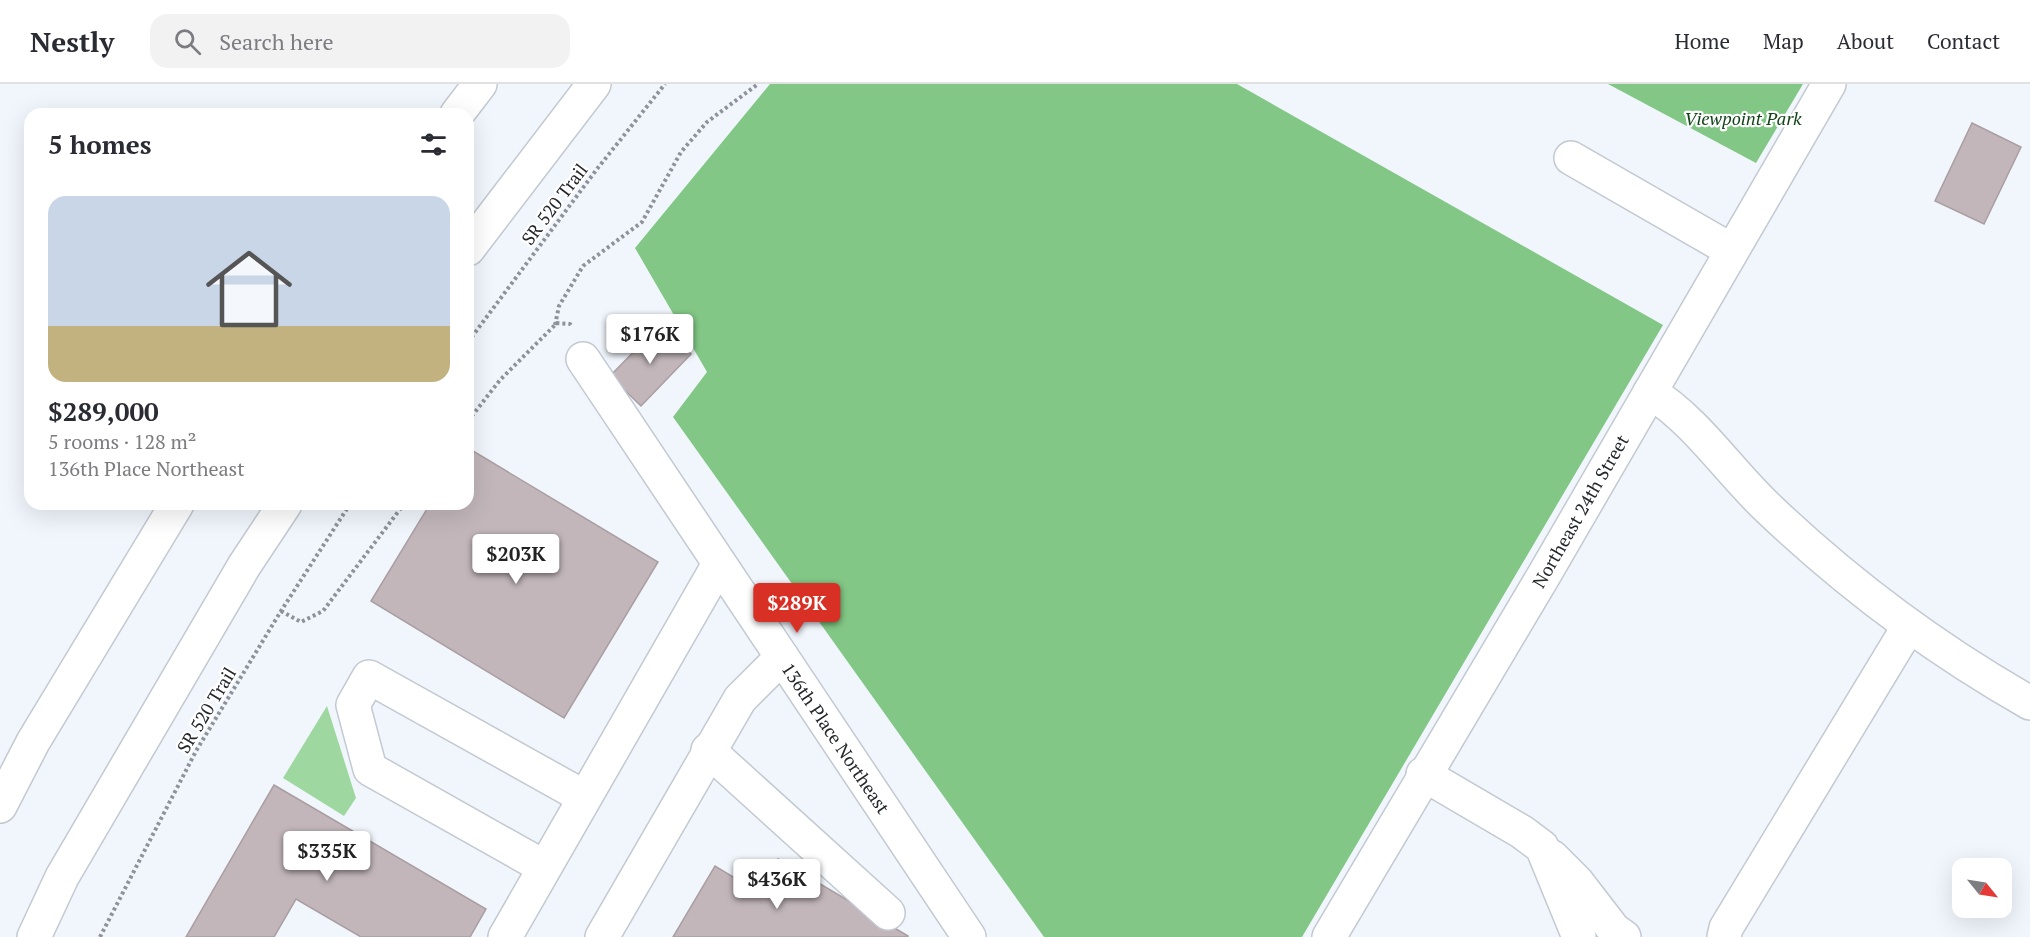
<!DOCTYPE html>
<html lang="en">
<head>
<meta charset="utf-8">
<style>
	:root { --surface:#fff; --page:#f2f2f3; --text:#2b2b33; --muted:#7c7c81; --line:#e1e1e2; --accent:#d93025 }
	body { margin:0; font-family:"PT Serif",serif; background:var(--page); color:var(--text); height:100vh; display:flex; flex-direction:column; font-size:22px; white-space:nowrap }
	* { box-sizing:border-box; margin:0 }
	p { font-size:20px; color:var(--muted) }
	.icon { flex:none; width:33px; height:33px; fill:none; stroke:currentColor; stroke-width:2; stroke-linecap:round; stroke-linejoin:round }
	.map { position:relative; flex:1; overflow:hidden }
	.panel { position:absolute; left:24px; top:24px; width:450px; height:402px; display:flex; flex-direction:column; background:var(--surface); border-radius:18px; box-shadow:0 6px 24px #0002 }
	.panel>* { flex:none }
	.needle { width:39px; rotate:120deg }
	.buttons { position:absolute; left:1952px; top:774px; display:grid; gap:12px }
	.buttons a { display:grid; place-items:center; width:60px; height:60px; border-radius:12px; background:var(--surface); box-shadow:0 6px 24px #0002; font-size:30px }
	.price { position:absolute; translate:-50% -51px; padding:0 14px; border-radius:6px; background:#fff; color:#222; font-size:20px; line-height:39px; filter:drop-shadow(0 2px 3px #0008) }
	.price::after { content:''; position:absolute; left:50%; top:36px; width:18px; height:14px; margin-left:-9px; background:inherit; clip-path:polygon(0 0,100% 0,50% 100%) }
	.price.active { background:var(--accent); color:#fff }
	ul { padding:0; list-style:none }
	li { display:grid; align-content:center; gap:12px; height:318px; padding:0 24px }
	li span { display:grid; place-items:center; height:186px; border-radius:18px; color:#555 }
	li>.icon { margin-inline-start:auto }
	span .icon { width:108px; height:108px; fill:#fffc; stroke-width:1 }
	li b { font-size:26px }
	h2 { display:flex; justify-content:space-between; align-items:center; height:72px; padding:0 24px; font-size:26px }
	header { display:flex; align-items:center; gap:36px; box-sizing:border-box; height:84px; padding:0 30px; background:var(--surface); border-bottom:2px solid var(--line) }
	header strong { font-size:28px }
	nav { display:flex; gap:33px; margin-inline-start:auto; font-size:21px }
	.search { width:420px; height:54px; background:var(--page); display:flex; align-items:center; gap:15px; box-sizing:border-box; padding:0 21px; border-radius:18px; color:var(--muted); font-size:22px }
	.map>svg:first-child { display:block }
	.green { fill:#9ed8a0 }
	.forest { fill:#82c785 }
	.building { fill:#c2b6ba; stroke:#a99ea1; stroke-width:1.5 }
	.lines { fill:none; stroke-linecap:round; stroke-linejoin:round }
	.minor-casing { stroke:#c3c9d2; stroke-width:36 }
	.highway-casing { stroke:#c3c9d2; stroke-width:36 }
	.path { stroke:#8f9298; stroke-width:4; stroke-dasharray:3 3; stroke-linecap:butt }
	.minor { stroke:#fff; stroke-width:33 }
	.highway { stroke:#fff; stroke-width:33 }
	.labels { text-anchor:middle; dominant-baseline:central; stroke-width:4.5; stroke-linejoin:round; paint-order:stroke }
	.park-label { font-size:18px; font-style:italic; fill:#134419; stroke:#fff }
	.street-label { font-size:18px; fill:#25272b; stroke:#fff }
</style>
</head>
<body>
<header>
<strong>Nestly</strong>
<div class="search"><svg class="icon" aria-label="search" viewBox="0 0 24 24"><circle cx="10" cy="10" r="6"/><path d="M15 15l6 6"/></svg>Search here</div>
<nav><a>Home</a><a>Map</a><a>About</a><a>Contact</a></nav>
</header>
<div class="map">
<svg width="2030" height="853" viewBox="0 0 2030 853">
	<rect width="100%" height="100%" fill="#f1f6fd"/>
	<path class="green" d="M327,622L356,714L344,732L283,694Z"/>
	<g class="forest">
		<path d="M770,0H1237L1663,241L1302,853H1044L673,333L707,288L635,164Z"/>
		<path d="M1608,0H1803L1756,79Z"/>
	</g>
	<g class="building">
		<path d="M1972,39L2021,63L1984,140L1935,117Z"/>
		<path d="M660,241L691,270L641,322L610,292Z"/>
		<path d="M468,364L658,478L564,634L371,517L430,420H468Z"/>
		<path d="M274,701L486,825L470,853H361L296,815L274,853H186Z"/>
		<path d="M778,775L908,852V853H673L715,782L758,808Z"/>
	</g>
	<g class="lines">
		<g class="minor-casing">
			<g id="minor">
				<path d="M1571,74L1731,166"/>
				<path d="M583,275L969,853"/>
				<path d="M1650,308C1698,338 1729,388 1770,426C1850,502 1935,565 2030,619"/>
				<path d="M708,666L888,829"/>
				<path d="M1423,690L1522,748L1542,763L1579,853"/>
				<path d="M1552,773L1577,798L1614,846L1624,853"/>
				<path d="M544,783L370,685L353,621L369,593L584,713"/>
				<path d="M505,853L719,480"/>
				<path d="M602,853L740,615L782,573"/>
				<path d="M1329,853L1544,491L1829,0"/>
				<path d="M1724,853L1726,844L1909,542"/>
			</g>
		</g>
		<g class="highway-casing">
			<g id="highway">
				<path d="M457,30L480,0"/>
				<path d="M468,165L594,0"/>
				<path d="M0,722L33,658L177,420"/>
				<path d="M34,853L62,793L244,482L285,420"/>
			</g>
		</g>
		<g class="path">
			<path d="M555,241L559,222L583,182L642,138L681,68L707,38L758,0"/>
			<path d="M468,258L597,85L665,0"/>
			<path d="M468,337L500,296L557,239L570,240L572,243"/>
			<path d="M281,527L301,538L323,527L404,420"/>
			<path d="M100,853L196,667L281,527L350,420"/>
		</g>
		<use href="#minor" class="minor"/>
		<use href="#highway" class="highway"/>
	</g>
	<g class="labels">
		<g class="park-label">
			<text x="1743" y="34">Viewpoint Park</text>
		</g>
		<g class="street-label">
			<text transform="translate(554 120) rotate(-53)">SR 520 Trail</text>
			<text transform="translate(1580 427) rotate(-60)">Northeast 24th Street</text>
			<text transform="translate(206 626) rotate(-59)">SR 520 Trail</text>
			<text transform="translate(836 654) rotate(56)">136th Place Northeast</text>
		</g>
	</g>
</svg>
<div class="buttons">
<a><svg class="needle" viewBox="-14 -14 28 28"><path d="M0-13l5 13h-10z" fill="#e53935"/><path d="M0 13l5-13h-10z" fill="#7c7c81"/></svg></a>
</div>
<b class="price" style="left:650px;top:281px">$176K</b>
<b class="price" style="left:516px;top:501px">$203K</b>
<b class="price active" style="left:797px;top:550px">$289K</b>
<b class="price" style="left:327px;top:798px">$335K</b>
<b class="price" style="left:777px;top:826px">$436K</b>
<section class="panel">
<h2>5 homes<svg class="icon" aria-label="filters" viewBox="0 0 24 24"><path d="M4 7h16M4 17h16"/><circle cx="9" cy="7" r="2"/><circle cx="15" cy="17" r="2"/></svg></h2>
<ul>
<li><span style="background:linear-gradient(#c9d6e8 70%,#c2b280 0)"><svg class="icon" aria-label="home" viewBox="0 0 24 24"><path d="M3 11l9-7 9 7M6 9v11h12V9"/></svg></span><div><b>$289,000</b><p>5 rooms · 128 m²</p><p>136th Place Northeast</p></div></li>
</ul>
</section>
</div>
</body>
</html>
